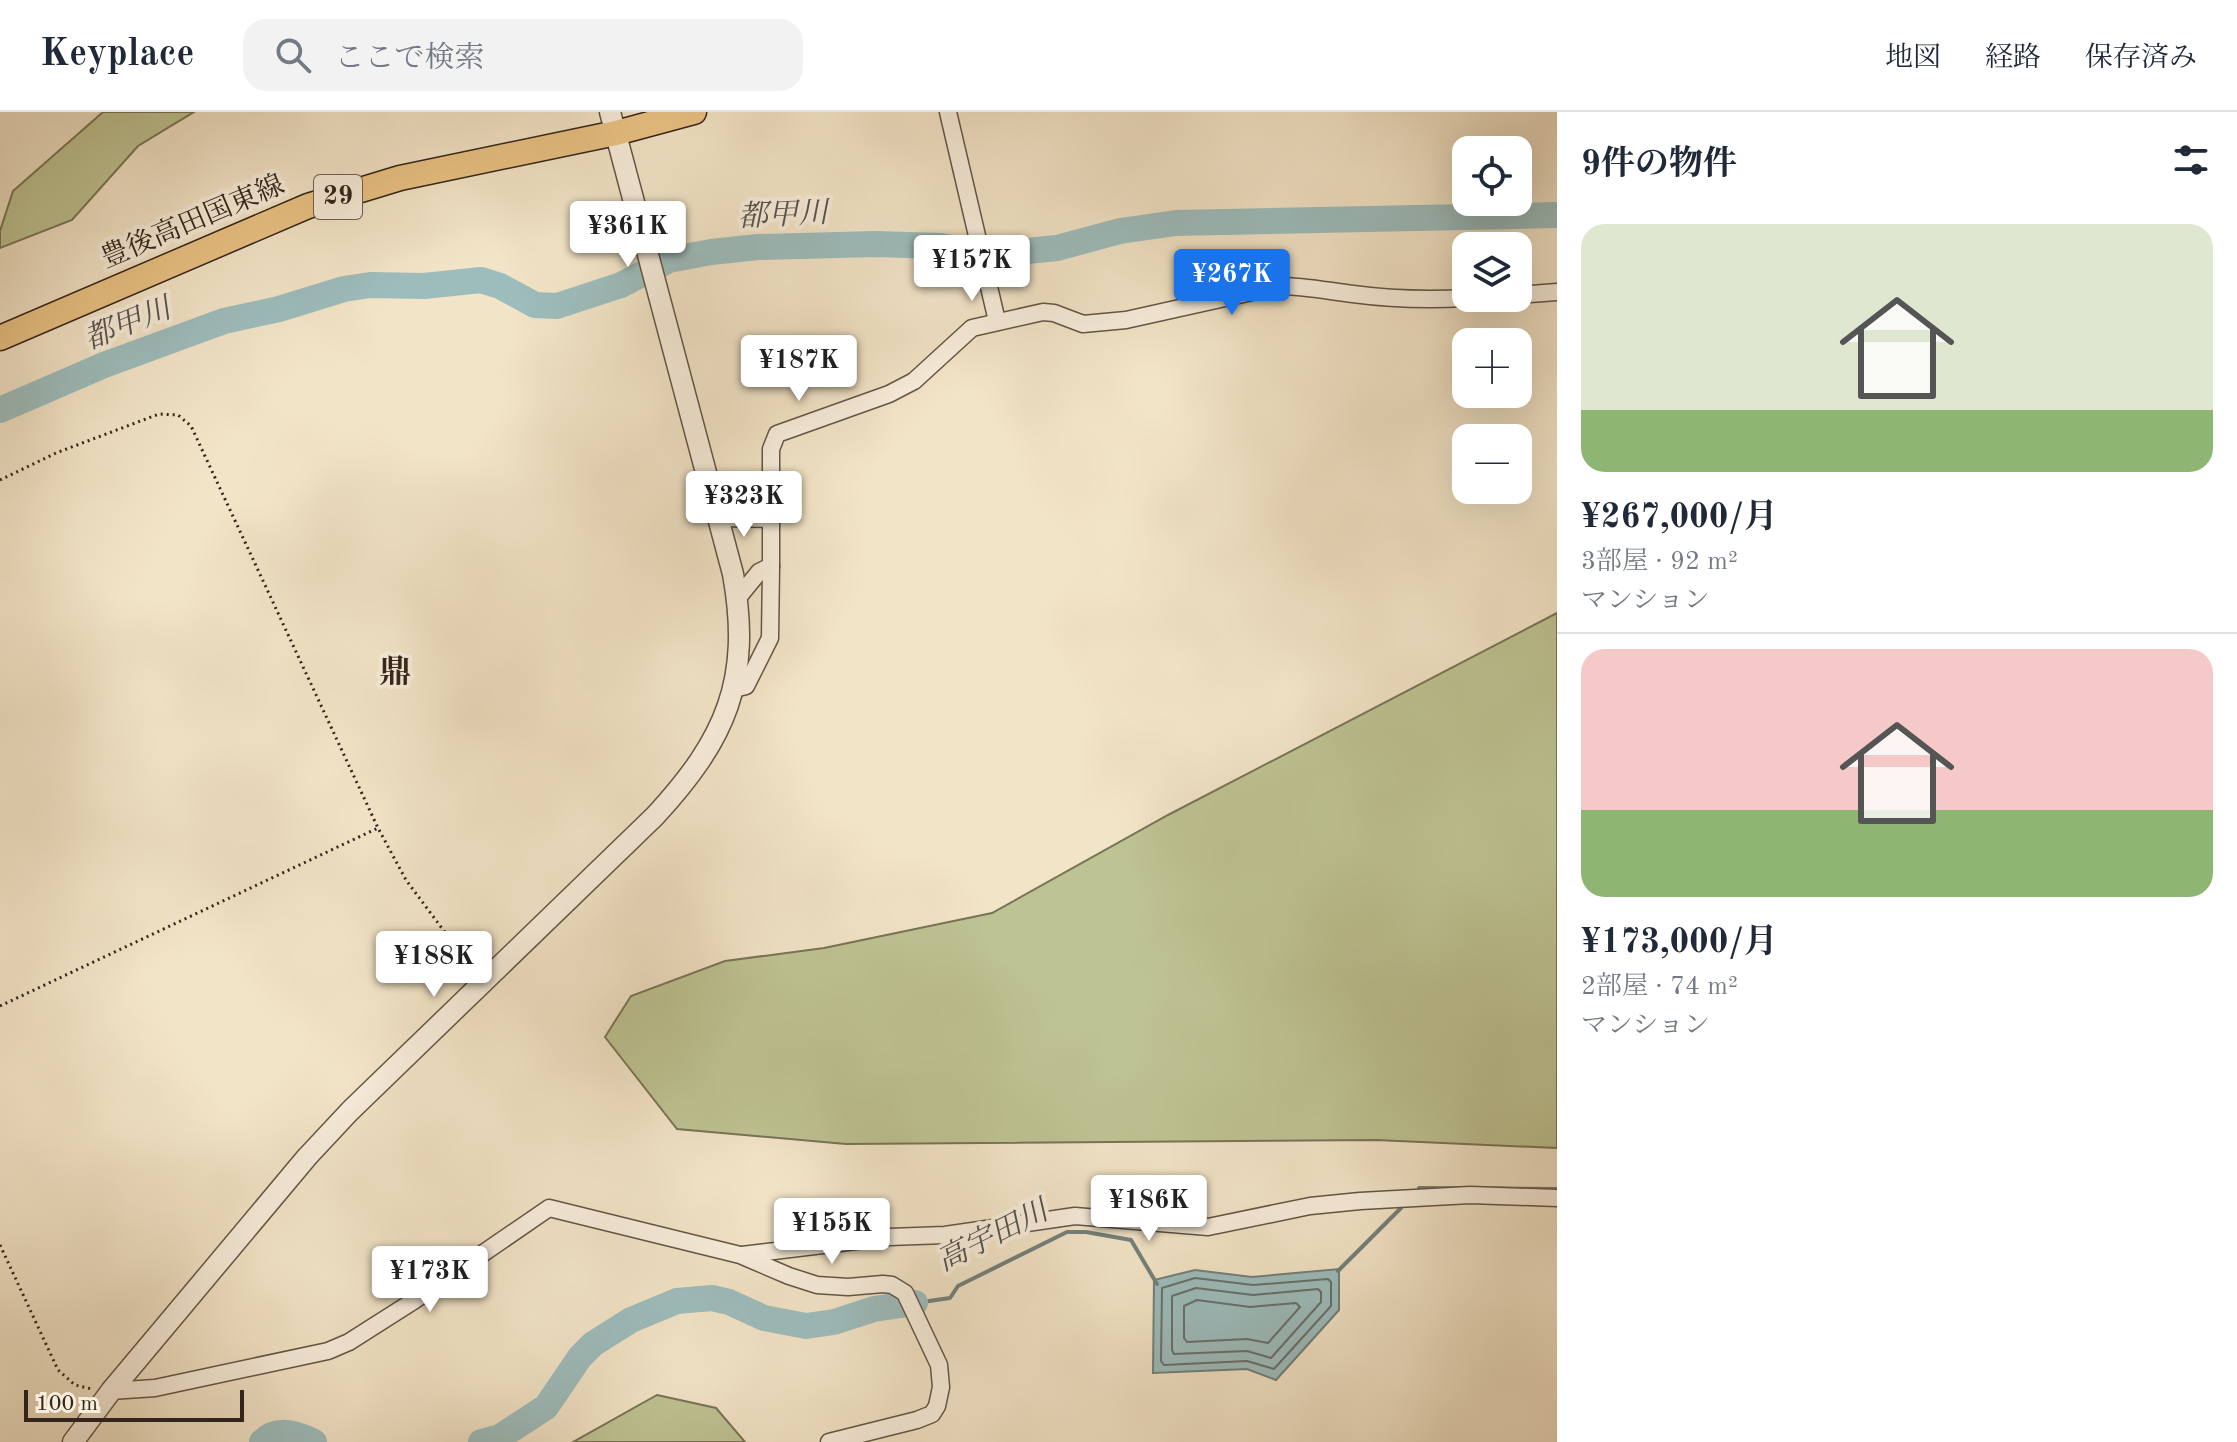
<!DOCTYPE html>
<html lang="ja">
<head>
<meta charset="utf-8">
<style>
	:root { --surface:#fff; --page:#f2f2f3; --text:#1f2937; --muted:#747a83; --line:#e0e1e3; --accent:#1a73e8 }
	body { margin:0; font-family:"Old Standard TT","Noto Serif JP",serif; background:var(--page); color:var(--text); height:100vh; display:flex; flex-direction:column; font-size:30px; white-space:nowrap }
	* { box-sizing:border-box; margin:0 }
	p { font-size:26px; color:var(--muted) }
	.icon { flex:none; width:44px; height:44px; fill:none; stroke:currentColor; stroke-width:2; stroke-linecap:round; stroke-linejoin:round }
	.map { position:relative; flex:1; overflow:hidden }
	.side { display:flex; flex-direction:column; background:var(--surface); width:680px }
	.side>* { flex:none }
	.controls { position:absolute; left:1452px; top:24px; display:grid; gap:16px }
	.controls a { display:grid; place-items:center; width:80px; height:80px; border-radius:16px; background:var(--surface); box-shadow:0 8px 32px #0002; font-size:40px }
	.scale { position:absolute; left:24px; bottom:20px; width:220px; box-sizing:border-box; padding-left:8px; border:4px solid #33251b; border-top:0; font-size:22px; line-height:28px; white-space:nowrap; color:#33251b; -webkit-text-stroke:6px #f7eddb; paint-order:stroke }
	.price { position:absolute; translate:-50% -68px; padding:0 18px; border-radius:8px; background:#fff; color:#222; font-size:26px; line-height:52px; filter:drop-shadow(0 2px 4px #0008) }
	.price::after { content:''; position:absolute; left:50%; top:48px; width:24px; height:18px; margin-left:-12px; background:inherit; clip-path:polygon(0 0,100% 0,50% 100%) }
	.price.active { background:var(--accent); color:#fff }
	ul { padding:0; list-style:none }
	li { display:grid; align-content:center; gap:16px; height:424px; padding:0 24px }
	li+li { border-top:2px solid var(--line) }
	li span { display:grid; place-items:center; height:248px; border-radius:24px; color:#555 }
	li>.icon { margin-inline-start:auto }
	span .icon { width:144px; height:144px; fill:#fffc; stroke-width:1 }
	li b { font-size:34px }
	h2 { display:flex; justify-content:space-between; align-items:center; height:96px; padding:0 24px; font-size:34px }
	header { display:flex; align-items:center; gap:48px; box-sizing:border-box; height:112px; padding:0 40px; background:var(--surface); border-bottom:2px solid var(--line) }
	header strong { font-size:38px }
	nav { display:flex; gap:44px; margin-inline-start:auto; font-size:28px }
	.search { width:560px; height:72px; background:var(--page); display:flex; align-items:center; gap:20px; box-sizing:border-box; padding:0 28px; border-radius:24px; color:var(--muted); font-size:30px }
	main { display:flex; flex:1; min-height:0 }
	.map>svg:first-child { display:block }
	.green { fill:#bec393; stroke:#787457; stroke-width:2 }
	.water { fill:#9dbdbd; stroke:#73807c; stroke-width:2 }
	.lines { fill:none; stroke-linecap:round; stroke-linejoin:round }
	.shore { stroke:#68716c; stroke-width:2 }
	.stream { stroke:#73807c; stroke-width:4 }
	.river { stroke:#9dbdbd; stroke-width:26 }
	.minor-casing { stroke:#635546; stroke-width:19 }
	.tertiary-casing { stroke:#635546; stroke-width:23 }
	.primary-casing { stroke:#33251b; stroke-width:27 }
	.path { stroke:#33251b; stroke-width:3; stroke-dasharray:2 4; stroke-linecap:butt }
	.minor { stroke:#f7eddb; stroke-width:16 }
	.tertiary { stroke:#f7eddb; stroke-width:20 }
	.primary { stroke:#e9c284; stroke-width:24 }
	.labels { text-anchor:middle; dominant-baseline:central; stroke-width:8; stroke-linejoin:round; paint-order:stroke }
	.shield { fill:#f7eddb; stroke:#6e6155; stroke-width:2 }
	.shield-label { font-size:26px; font-weight:bold; fill:#33251b }
	.street-label { font-size:28px; fill:#33251b; stroke:#f7eddb }
	.water-label { font-size:30px; font-style:italic; fill:#53534c; stroke:#f7eddb }
	.quarter-label { font-size:32px; font-weight:bold; fill:#33251b; stroke:#f7eddb }
</style>
</head>
<body>
<header>
<strong>Keyplace</strong>
<div class="search"><svg class="icon" aria-label="search" viewBox="0 0 24 24"><circle cx="10" cy="10" r="6"/><path d="M15 15l6 6"/></svg>ここで検索</div>
<nav><a>地図</a><a>経路</a><a>保存済み</a></nav>
</header>
<main>
<div class="map">
<svg width="1557" height="1330" viewBox="0 0 1557 1330">
	<rect width="100%" height="100%" fill="#f2e4c7"/>
	<filter id="stains"><feTurbulence type="fractalNoise" baseFrequency=".0025" numOctaves="4"/><feColorMatrix values="0 0 0 0 .2 0 0 0 0 .09 0 0 0 0 .02 0 0 0 .5 -.17"/></filter>
	<radialGradient id="worn" r=".72"><stop offset=".6" stop-color="#630" stop-opacity="0"/><stop offset="1" stop-color="#630" stop-opacity=".3"/></radialGradient>
	<g class="green">
		<path d="M103,0H194L138,34L72,108L0,136V119L13,79Z"/>
		<path d="M1557,501V1036L1376,1028L846,1032L677,1017L605,925L631,884L725,849L824,836L992,801L1168,703Z"/>
		<path d="M657,1283L716,1296L745,1330H573Z"/>
	</g>
	<path class="water" d="M1339,1157V1198L1276,1268L1247,1257L1153,1261L1154,1168L1195,1158L1252,1165Z"/>
	<g class="lines">
		<g class="shore">
			<path d="M1195,1166L1253,1173L1328,1167L1331,1170V1194L1274,1257L1247,1249L1164,1253L1161,1249L1162,1176Z"/>
			<path d="M1196,1176L1253,1183L1318,1177L1321,1180V1190L1271,1246L1247,1239L1174,1242L1172,1238V1184Z"/>
			<path d="M1197,1188L1250,1195L1296,1191L1300,1195L1268,1231L1247,1227L1187,1230L1184,1226V1194Z"/>
		</g>
		<g class="stream">
			<path d="M1419,1076L1557,1077"/>
			<path d="M1338,1159L1401,1096"/>
			<path d="M915,1191L950,1186L958,1174L1067,1120H1086L1131,1128L1157,1172"/>
		</g>
		<g class="river">
			<path d="M0,298L104,253L224,209L279,197L344,177L370,173L424,174L481,168L500,174L535,193L557,194L621,173L669,148L711,140L758,135L875,132L941,134L972,140L1027,139L1057,136L1120,119L1176,111L1557,103"/>
			<path d="M262,1330C277,1315 297,1321 314,1330"/>
			<path d="M481,1330L500,1325L546,1295L580,1245L593,1232L631,1208L677,1189L712,1186L729,1190L764,1206L806,1214L834,1210L874,1197L915,1191"/>
		</g>
		<g class="minor-casing">
			<g id="minor">
				<path d="M948,0L997,209"/>
				<path d="M1518,183L1557,180"/>
				<path d="M717,406L772,407"/>
				<path d="M737,487L759,460L771,454V337L777,322L889,282L914,269L972,216L1043,200L1054,201L1083,212L1126,208L1279,174C1304,174 1328,179 1353,182C1390,187 1429,188 1466,186"/>
				<path d="M734,577L746,574L770,526L771,454"/>
				<path d="M742,1143L889,1125L945,1123L1075,1104L1208,1115L1310,1094L1360,1089L1470,1083L1557,1086"/>
				<path d="M111,1279L155,1276L328,1239L349,1230L415,1188L549,1096L740,1143L789,1164L817,1173L848,1175L883,1172L892,1173L905,1181L939,1253L941,1275L937,1294L932,1302L917,1308L829,1330"/>
			</g>
		</g>
		<g class="tertiary-casing">
			<path id="tertiary" d="M73,1330L111,1279L307,1045L350,999L655,704C726,627 752,568 733,462L610,0"/>
		</g>
		<g class="primary-casing">
			<path id="primary" d="M0,226L308,94L400,66L616,21L694,0"/>
		</g>
		<g class="path">
			<path d="M0,368L56,341L159,302L178,303L191,314L378,716L406,768L473,858"/>
			<path d="M0,894L378,716"/>
			<path d="M0,1133L58,1258L75,1273L92,1277"/>
		</g>
		<use href="#minor" class="minor"/>
		<use href="#tertiary" class="tertiary"/>
		<use href="#primary" class="primary"/>
	</g>
	<g class="labels">
		<rect class="shield" x="314" y="63" width="48" height="44" rx="6"/>
		<g class="shield-label">
			<text x="338" y="85">29</text>
		</g>
		<g class="street-label">
			<text transform="translate(193 111) rotate(-23)">豊後高田国東線</text>
		</g>
		<g class="water-label">
			<text transform="translate(783 104) rotate(-3)">都甲川</text>
			<text transform="translate(128 213) rotate(-22)">都甲川</text>
			<text transform="translate(993 1125) rotate(-27)">高宇田川</text>
		</g>
		<g class="quarter-label">
			<text x="395" y="562">鼎</text>
		</g>
	</g>
	<rect width="100%" height="100%" filter="url(#stains)"/>
	<rect width="100%" height="100%" fill="url(#worn)"/>
</svg>
<div class="controls">
<a><svg class="icon" aria-label="locate" viewBox="0 0 24 24"><circle cx="12" cy="12" r="6"/><path d="M12 2v4M12 18v4M2 12h4M18 12h4"/></svg></a>
<a><svg class="icon" aria-label="layers" viewBox="0 0 24 24"><path d="M12 4l9 5-9 5-9-5zM3 14l9 5 9-5"/></svg></a>
<a>+</a>
<a>−</a>
</div>
<div class="scale">100 m</div>
<b class="price" style="left:628px;top:157px">¥361K</b>
<b class="price" style="left:972px;top:191px">¥157K</b>
<b class="price active" style="left:1232px;top:205px">¥267K</b>
<b class="price" style="left:799px;top:291px">¥187K</b>
<b class="price" style="left:744px;top:427px">¥323K</b>
<b class="price" style="left:434px;top:887px">¥188K</b>
<b class="price" style="left:1149px;top:1131px">¥186K</b>
<b class="price" style="left:832px;top:1154px">¥155K</b>
<b class="price" style="left:430px;top:1202px">¥173K</b>
</div>
<section class="side">
<h2>9件の物件<svg class="icon" aria-label="filters" viewBox="0 0 24 24"><path d="M4 7h16M4 17h16"/><circle cx="9" cy="7" r="2"/><circle cx="15" cy="17" r="2"/></svg></h2>
<ul>
<li><span style="background:linear-gradient(#dfe7d0 75%,#8fb573 0)"><svg class="icon" aria-label="home" viewBox="0 0 24 24"><path d="M3 11l9-7 9 7M6 9v11h12V9"/></svg></span><div><b>¥267,000/月</b><p>3部屋 · 92 m²</p><p>マンション</p></div></li>
<li><span style="background:linear-gradient(#f6c9c9 65%,#8fb573 0)"><svg class="icon" aria-label="home" viewBox="0 0 24 24"><path d="M3 11l9-7 9 7M6 9v11h12V9"/></svg></span><div><b>¥173,000/月</b><p>2部屋 · 74 m²</p><p>マンション</p></div></li>
</ul>
</section>
</main>
</body>
</html>
